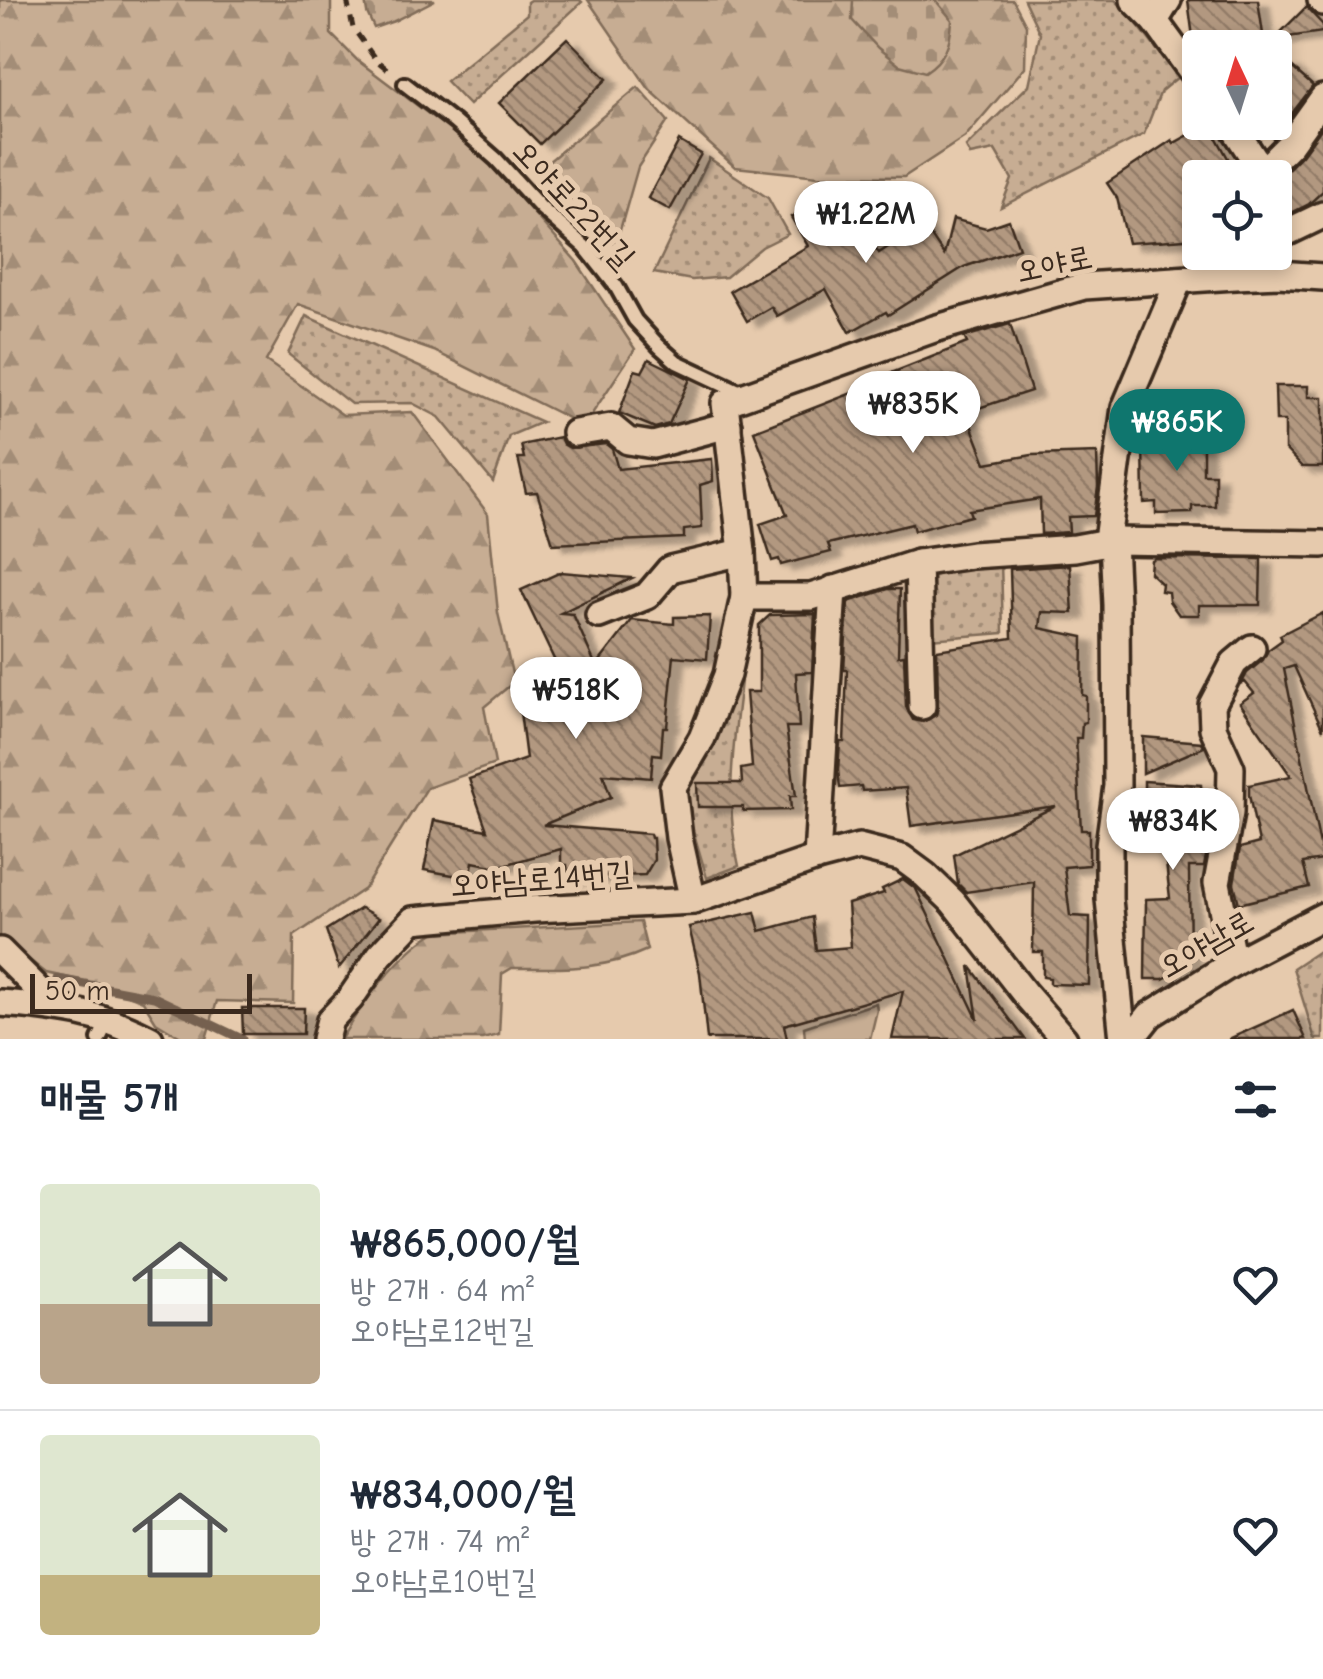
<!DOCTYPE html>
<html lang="ko">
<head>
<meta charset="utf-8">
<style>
	:root { --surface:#fff; --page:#f2f2f3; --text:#1f2937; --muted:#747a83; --line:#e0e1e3; --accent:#0f766e }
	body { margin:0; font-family:"Comic Neue","Poor Story",sans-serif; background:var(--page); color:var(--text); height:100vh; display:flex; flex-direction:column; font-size:38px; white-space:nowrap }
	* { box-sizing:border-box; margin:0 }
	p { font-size:32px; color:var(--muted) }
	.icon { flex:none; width:55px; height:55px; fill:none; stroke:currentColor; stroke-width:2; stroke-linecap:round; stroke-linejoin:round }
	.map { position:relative; height:1039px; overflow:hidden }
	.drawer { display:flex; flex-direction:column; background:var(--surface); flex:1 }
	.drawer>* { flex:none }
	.needle { width:65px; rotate:356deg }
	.fabs { position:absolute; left:1182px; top:30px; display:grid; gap:20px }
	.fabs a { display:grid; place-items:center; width:110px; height:110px; border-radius:10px; background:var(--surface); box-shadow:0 5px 15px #0003; font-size:50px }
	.scale { position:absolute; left:30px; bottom:25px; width:222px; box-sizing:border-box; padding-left:10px; border:5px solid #3b2a1e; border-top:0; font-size:28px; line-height:35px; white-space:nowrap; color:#3b2a1e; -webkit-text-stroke:8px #e6caad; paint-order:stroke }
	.price { position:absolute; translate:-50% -85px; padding:0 22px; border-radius:35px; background:#fff; color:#222; font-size:32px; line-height:65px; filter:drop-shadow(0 2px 5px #0008) }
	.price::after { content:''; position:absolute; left:50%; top:60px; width:30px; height:22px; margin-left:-15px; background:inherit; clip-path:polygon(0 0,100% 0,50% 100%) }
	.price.selected { background:var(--accent); color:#fff }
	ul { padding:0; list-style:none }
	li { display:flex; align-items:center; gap:30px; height:250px; padding:0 40px }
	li+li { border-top:2px solid var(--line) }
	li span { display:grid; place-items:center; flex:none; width:280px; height:200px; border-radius:10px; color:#555 }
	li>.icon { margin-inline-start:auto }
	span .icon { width:120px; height:120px; fill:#fffc; stroke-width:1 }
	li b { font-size:42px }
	h2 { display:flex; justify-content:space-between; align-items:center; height:120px; padding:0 40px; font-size:42px }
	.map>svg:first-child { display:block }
	.grass { fill:url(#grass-dots); stroke:#816c58; stroke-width:2.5 }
	.forest { fill:url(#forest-firs); stroke:#816c58; stroke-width:2.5 }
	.cemetery { fill:url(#cemetery-stones); stroke:#816c58; stroke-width:2.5 }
	.garden { fill:#c7ad93; stroke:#816c58; stroke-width:2.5 }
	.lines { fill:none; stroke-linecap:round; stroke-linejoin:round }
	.stream { stroke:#75614f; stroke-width:9 }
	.building { fill:url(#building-back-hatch); stroke:#3b2a1e; stroke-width:2.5; filter:url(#shadow) }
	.lane-casing { stroke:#3b2a1e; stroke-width:20 }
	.street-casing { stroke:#3b2a1e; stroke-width:32 }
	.path { stroke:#3b2a1e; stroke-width:5; stroke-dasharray:10 8; stroke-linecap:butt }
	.lane { stroke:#e6caad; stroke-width:12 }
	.street { stroke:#e6caad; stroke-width:25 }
	.labels { text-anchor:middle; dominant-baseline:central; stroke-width:10; stroke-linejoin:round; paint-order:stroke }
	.street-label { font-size:32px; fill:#3b2a1e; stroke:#e6caad }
</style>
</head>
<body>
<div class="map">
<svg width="1323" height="1039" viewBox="0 0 1323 1039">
	<defs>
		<pattern id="grass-dots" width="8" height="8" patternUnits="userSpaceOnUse" patternTransform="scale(2.5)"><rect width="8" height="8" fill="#c7ad93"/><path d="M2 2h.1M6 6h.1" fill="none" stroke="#a38d77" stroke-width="1.8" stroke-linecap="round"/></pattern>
		<pattern id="forest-firs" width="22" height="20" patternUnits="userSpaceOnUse" patternTransform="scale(2.5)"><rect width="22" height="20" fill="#c7ad93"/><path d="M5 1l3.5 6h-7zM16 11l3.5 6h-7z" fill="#a38d77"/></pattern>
		<pattern id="cemetery-stones" width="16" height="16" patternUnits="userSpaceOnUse" patternTransform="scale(2.5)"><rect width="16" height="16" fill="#c7ad93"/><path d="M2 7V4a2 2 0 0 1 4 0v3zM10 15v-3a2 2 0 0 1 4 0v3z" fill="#a38d77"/></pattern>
		<pattern id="building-back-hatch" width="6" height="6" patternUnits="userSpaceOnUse" patternTransform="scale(2.5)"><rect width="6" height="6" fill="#b29880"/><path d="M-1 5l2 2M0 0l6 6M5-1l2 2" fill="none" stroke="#927c68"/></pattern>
		<filter id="shadow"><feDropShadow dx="11" dy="6" stdDeviation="2.5" flood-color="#0004"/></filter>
	</defs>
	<rect width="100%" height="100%" fill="#e6caad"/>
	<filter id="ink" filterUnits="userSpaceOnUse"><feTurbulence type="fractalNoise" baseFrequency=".01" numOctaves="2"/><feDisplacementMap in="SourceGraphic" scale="20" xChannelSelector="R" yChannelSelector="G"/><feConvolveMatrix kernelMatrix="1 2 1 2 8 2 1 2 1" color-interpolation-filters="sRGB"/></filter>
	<g filter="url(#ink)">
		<g class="grass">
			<path d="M530,0H580L582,2L469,105L446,81L527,14V2Z"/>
			<path d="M1024,0H1115L1127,11L1178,77L1161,91L1144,134L1001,207L1012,179L995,150L970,155L966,147L1029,85L1040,34Z"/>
			<path d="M709,158L768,198L788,234L762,247L726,277L692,280L654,273Z"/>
			<path d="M306,316L542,422L509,436L493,482L439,417L412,403L351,404L288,354Z"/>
			<path d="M1001,561L1003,633L930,639L928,570Z"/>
			<path d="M741,681C734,742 724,804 739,866L707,878L683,796Z"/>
			<path d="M1323,948V1039H1315L1293,968Z"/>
		</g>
		<g class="forest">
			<path d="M0,0H331V34L357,60L479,152L576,261L635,349L584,426L434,351L298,304L266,361L343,415L412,412L488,514L498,613L514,682L484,707L495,764L427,788L364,889L294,936L293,1003L217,1001L206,1039H184L156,1022L143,1001L107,986L46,973L0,937Z"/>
			<path d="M588,0H1013L1026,25L1025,67L965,137L904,177L818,176L735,167L649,89Z"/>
			<path d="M638,87L668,121L638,167L618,237L611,243C586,218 565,193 548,162Z"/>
			<path d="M640,922L647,950C602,971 560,968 512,968L502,974L499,1035L482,1039H341C360,1006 401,951 434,933Z"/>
		</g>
		<g class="cemetery">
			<path d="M365,0H435L394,21L374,28L367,13Z"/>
			<path d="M853,0H934L937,2L952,20C951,43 945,59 925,72L899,65L878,48L852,20Z"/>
		</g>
		<path class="garden" d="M876,1003L877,1010L870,1039H805L804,1027Z"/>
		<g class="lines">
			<path class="stream" d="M58,979L154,997L242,1039"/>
		</g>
		<g class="building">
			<path d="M1188,0H1258L1264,41L1216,48L1215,42L1194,45Z"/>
			<path d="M1306,7L1323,25V32L1274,39Z"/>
			<path d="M567,38L607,79L540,144L499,103Z"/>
			<path d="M1287,63L1313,86L1273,138L1254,122H1275V77Z"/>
			<path d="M1209,124L1239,178H1200V238L1128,243L1117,198L1107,183L1172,140L1174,143Z"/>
			<path d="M1323,126V191L1309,204L1291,213L1275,196V182L1302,155Z"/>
			<path d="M679,141L701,154L670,210L648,198Z"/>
			<path d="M828,195L853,236L863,229L879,253L923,224L944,255L953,219L986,228L1009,220L1019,248L964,267L888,315L886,312L850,332L826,289L777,316L771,307L747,321L730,291L808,246L791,217Z"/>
			<path d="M1010,324L1031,391L966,412L986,463L1032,455L1097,453L1098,487L1094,516L1068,517L1069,532L1041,534L1040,499L969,510L971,516L914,531L912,524L828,544L831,552L781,565L779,559L772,561L760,524L787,515L754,431L891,378L889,374L967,343L964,337Z"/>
			<path d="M649,359L690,379L669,424L655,428L619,413L635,370L642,372Z"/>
			<path d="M1275,386H1308V397H1323V467H1302L1285,449V421H1276Z"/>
			<path d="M1199,432V444H1203V474H1215V506H1192V513L1156,514V502L1144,503L1143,440H1160V433Z"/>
			<path d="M560,437L563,444L570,448L606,444L612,449L618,469L712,459L713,481L700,485L702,528L684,530V538L553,544L537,492L526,493L518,458H524L521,445Z"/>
			<path d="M1155,558L1261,559L1260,605H1199V615H1179L1169,601L1168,592L1161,591L1162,584L1150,573L1151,560Z"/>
			<path d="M1070,565L1073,613L1042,612L1040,628L1083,637L1082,695L1086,696V722L1082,723L1081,738H1076L1081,830H1089V865L1064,867L1070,916L1090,917L1089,985L1050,984V978L1043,977V952H1033L1034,882L966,892L958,884L954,855L1056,806L911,826L906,788L862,791L861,786L840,788L838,770L840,742H844L847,670H844L848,602L888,589H900L898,656L904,655L906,707L913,720L923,722L936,715L938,707L937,650L1012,638L1010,569Z"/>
			<path d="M561,572L632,578L561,613L573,614L596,666L632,620L674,624V617L710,616L707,659L674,656L667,727H663L661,755L653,754L651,778L603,774L611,797L543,825L650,834L651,838H653L654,860L645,875L568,878L567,865H561V849L497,867L473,862L470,878L424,870L434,820L487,830L469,779L526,759L519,704L528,703L527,690L560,672L521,590Z"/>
			<path d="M1323,613V730L1294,666L1284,669L1323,860L1303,863L1309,887L1239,904L1234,883L1240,848L1259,843L1249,795V785L1291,776L1240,703L1254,693L1245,682L1242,683L1247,673L1263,660L1268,650L1282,640L1280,635Z"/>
			<path d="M815,614L812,672L796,673L799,727H786L796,796H790L791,810L743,811V807H698L697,783H742L741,769L752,767L746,692H759V625L770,615Z"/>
			<path d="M1143,737L1202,742L1204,747L1143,773Z"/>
			<path d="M1144,781L1201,785L1204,821H1207V850L1204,867H1189L1190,965L1163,979H1145L1146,899L1170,898L1164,845L1150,846L1151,805H1144Z"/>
			<path d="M903,879L916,889L978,1020L970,966L1025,1039H892L903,991L784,1025L787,1039H707L700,973L689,927L755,912L760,931L812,917L816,950L851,947L848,904L884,893L882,889Z"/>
			<path d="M361,908L379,918L339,968L326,930Z"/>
			<path d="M242,1008H304L303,1034H243Z"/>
			<path d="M1293,1010L1306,1039H1229Z"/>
		</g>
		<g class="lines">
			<g class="lane-casing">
				<g id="lane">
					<path d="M405,84L454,122L496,159L541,208L585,247L616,286L635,320L659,346L677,362L745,394"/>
					<path d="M99,1039L108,1021"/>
				</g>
			</g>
			<g class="street-casing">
				<g id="street">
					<path d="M1134,0L1155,21L1200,83"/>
					<path d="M1321,0L1323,2"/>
					<path d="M1155,21L1168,0"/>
					<path d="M1230,122L1262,171"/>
					<path d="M1256,178L1290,144L1323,98"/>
					<path d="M1275,238L1323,215"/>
					<path d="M575,433L611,427L628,441L653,445L728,425"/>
					<path d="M918,563L922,706"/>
					<path d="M744,597H811L918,563L972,555L1075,548L1113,541L1323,544"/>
					<path d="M599,615L647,596L670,569L742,552"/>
					<path d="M817,858L833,589"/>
					<path d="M693,901L679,838L673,787L702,738L727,675L744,597L742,552L725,403L934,329L1084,286L1235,276L1278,274L1323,277"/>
					<path d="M0,951L41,992L62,1009"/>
					<path d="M1233,963L1217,883L1230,813L1231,768L1213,728L1212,705L1234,663L1252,648"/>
					<path d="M0,1003C57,1007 99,1012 150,1039"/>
					<path d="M325,1039L330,1020L350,999L380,955L413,920L535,909L693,901L817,858L859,847L902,858L925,875L953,902L1025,994L1064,1039"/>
					<path d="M1123,1039L1109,899V845L1117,786L1116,605L1113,541L1108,533L1125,408L1179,280"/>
					<path d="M1131,1039L1150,1015L1233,963L1323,916"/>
				</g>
			</g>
			<path class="path" d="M347,0L353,28L376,60L392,73"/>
			<use href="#lane" class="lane"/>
			<use href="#street" class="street"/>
		</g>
	</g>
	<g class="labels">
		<g class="street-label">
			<text transform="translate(574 204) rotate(47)">오야로22번길</text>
			<text transform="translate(1054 264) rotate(-12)">오야로</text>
			<text transform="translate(541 879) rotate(-4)">오야남로14번길</text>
			<text transform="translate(1206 944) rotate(-30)">오야남로</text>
		</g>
	</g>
</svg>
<div class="fabs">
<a><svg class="needle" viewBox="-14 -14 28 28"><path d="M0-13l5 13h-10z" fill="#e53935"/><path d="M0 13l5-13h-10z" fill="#747a83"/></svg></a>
<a><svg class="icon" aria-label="locate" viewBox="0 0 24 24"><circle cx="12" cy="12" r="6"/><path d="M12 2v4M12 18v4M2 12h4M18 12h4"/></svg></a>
</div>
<div class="scale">50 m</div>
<b class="price" style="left:866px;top:266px">₩1.22M</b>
<b class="price" style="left:913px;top:456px">₩835K</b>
<b class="price selected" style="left:1177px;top:474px">₩865K</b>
<b class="price" style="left:576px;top:742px">₩518K</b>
<b class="price" style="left:1173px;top:873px">₩834K</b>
</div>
<section class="drawer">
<h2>매물 5개<svg class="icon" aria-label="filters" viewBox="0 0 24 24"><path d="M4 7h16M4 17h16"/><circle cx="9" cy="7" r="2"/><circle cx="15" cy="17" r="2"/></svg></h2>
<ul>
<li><span style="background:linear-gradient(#dfe7d0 60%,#b9a48a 0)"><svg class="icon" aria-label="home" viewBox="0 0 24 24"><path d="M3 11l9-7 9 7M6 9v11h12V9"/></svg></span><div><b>₩865,000/월</b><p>방 2개 · 64 m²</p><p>오야남로12번길</p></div><svg class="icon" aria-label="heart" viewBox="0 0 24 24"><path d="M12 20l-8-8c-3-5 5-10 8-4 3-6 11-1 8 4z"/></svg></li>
<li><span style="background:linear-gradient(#dfe7d0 70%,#c2b280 0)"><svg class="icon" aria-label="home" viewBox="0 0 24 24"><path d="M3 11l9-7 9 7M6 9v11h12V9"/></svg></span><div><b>₩834,000/월</b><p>방 2개 · 74 m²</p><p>오야남로10번길</p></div><svg class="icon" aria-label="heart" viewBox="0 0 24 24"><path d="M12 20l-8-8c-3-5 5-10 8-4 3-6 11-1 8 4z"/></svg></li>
</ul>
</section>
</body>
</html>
